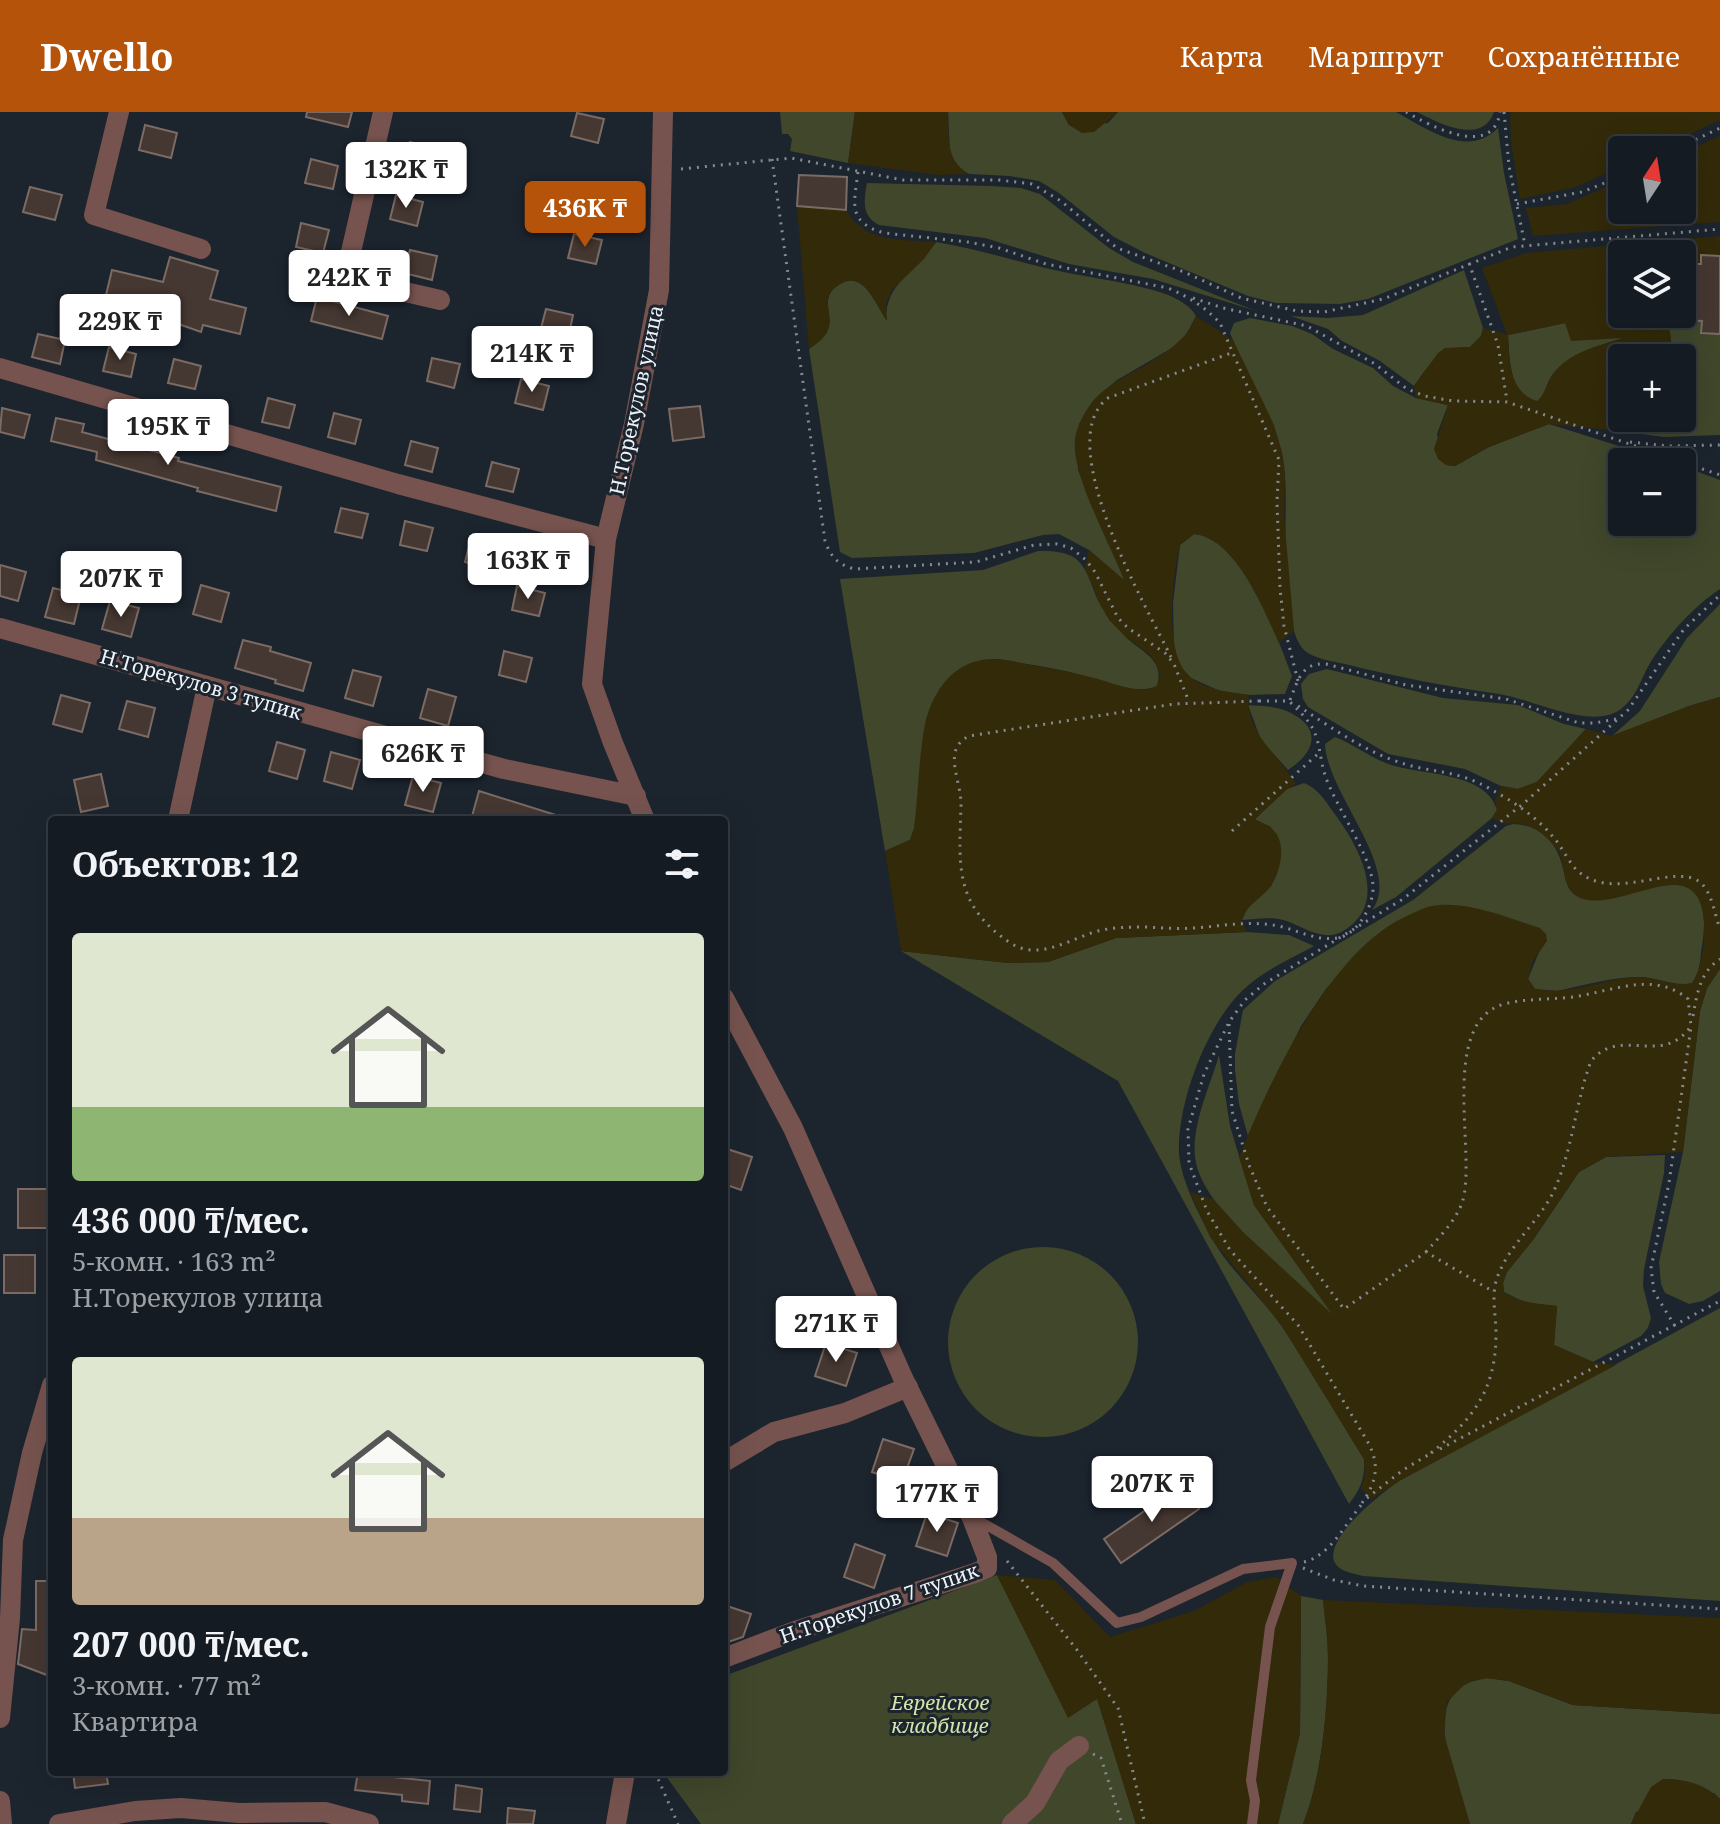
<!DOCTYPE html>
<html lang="ru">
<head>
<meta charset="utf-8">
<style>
	:root { --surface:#151b22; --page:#1e242a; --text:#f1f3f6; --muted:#9da1a5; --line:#343940; --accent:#b45309 }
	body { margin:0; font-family:"Noto Serif",serif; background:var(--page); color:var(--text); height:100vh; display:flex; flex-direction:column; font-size:30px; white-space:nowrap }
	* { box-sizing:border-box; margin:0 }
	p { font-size:26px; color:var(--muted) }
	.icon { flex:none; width:44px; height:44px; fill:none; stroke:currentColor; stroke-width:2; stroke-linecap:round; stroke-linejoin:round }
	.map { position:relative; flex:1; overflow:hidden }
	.details { position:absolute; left:48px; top:704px; width:680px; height:960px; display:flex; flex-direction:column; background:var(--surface); border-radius:8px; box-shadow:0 8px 32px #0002,0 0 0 2px var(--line) }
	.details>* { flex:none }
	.needle { width:52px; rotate:12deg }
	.buttons { position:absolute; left:1608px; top:24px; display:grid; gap:16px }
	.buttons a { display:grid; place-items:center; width:88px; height:88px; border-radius:8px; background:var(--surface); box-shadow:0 8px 32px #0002,0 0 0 2px var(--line); font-size:40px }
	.price { position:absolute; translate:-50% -68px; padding:0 18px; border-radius:8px; background:#fff; color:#222; font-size:26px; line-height:52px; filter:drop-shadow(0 2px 4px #0008) }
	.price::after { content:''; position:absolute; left:50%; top:48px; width:24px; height:18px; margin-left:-12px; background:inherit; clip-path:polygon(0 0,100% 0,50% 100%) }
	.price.current { background:var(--accent); color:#fff }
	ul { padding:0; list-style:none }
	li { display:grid; align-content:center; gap:16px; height:424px; padding:0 24px }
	li span { display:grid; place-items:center; height:248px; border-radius:8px; color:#555 }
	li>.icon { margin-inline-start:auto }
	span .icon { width:144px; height:144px; fill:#fffc; stroke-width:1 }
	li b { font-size:34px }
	h2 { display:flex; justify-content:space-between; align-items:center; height:96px; padding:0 24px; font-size:34px }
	header { display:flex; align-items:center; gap:48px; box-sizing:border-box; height:112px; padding:0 40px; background:var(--accent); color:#fff }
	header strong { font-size:38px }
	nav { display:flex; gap:44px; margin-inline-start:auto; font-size:28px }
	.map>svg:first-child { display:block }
	.green { fill:#40472b }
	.sand { fill:#322a09; fill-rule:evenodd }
	.building { fill:#453731; stroke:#7b6b64; stroke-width:2 }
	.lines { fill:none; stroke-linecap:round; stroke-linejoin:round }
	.path { stroke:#858b94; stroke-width:3; stroke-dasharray:2 6; stroke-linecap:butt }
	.service { stroke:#76534e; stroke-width:10 }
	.minor { stroke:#76534e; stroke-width:20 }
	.labels { text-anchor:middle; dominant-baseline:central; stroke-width:6; stroke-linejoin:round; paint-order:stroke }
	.street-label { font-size:20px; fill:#eef3fa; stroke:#1c242e }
	.park-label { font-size:20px; font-style:italic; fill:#d4e4aa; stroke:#1c242e }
</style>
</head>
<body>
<header>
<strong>Dwello</strong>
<nav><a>Карта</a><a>Маршрут</a><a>Сохранённые</a></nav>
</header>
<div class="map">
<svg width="1720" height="1712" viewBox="0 0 1720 1712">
	<rect width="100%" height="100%" fill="#1c242e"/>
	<g class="green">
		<path d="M780,0H855L848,51L790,39L792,27L788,22H782Z"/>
		<path d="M948,0H1062L1069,13L1108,11L1118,0H1396C1427,17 1468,47 1498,16L1504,61L1518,127L1368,187L1340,192L1276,191L1248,184L1145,141L1114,125L1059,81L1039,69L1010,64L969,62L958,56L950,43Z"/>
		<path d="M1417,0H1494C1482,34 1438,11 1417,0Z"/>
		<path d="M867,71L991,74L1021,76L1040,82L1109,136L1133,150L1256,199L1153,167L1069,152L985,126L879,113C861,104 864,88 867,71Z"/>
		<path d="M936,130C973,136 1008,147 1045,156C1079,164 1115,168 1149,177C1165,181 1188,189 1196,204L1186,223L1172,236L1117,268L1093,289L1079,312L1078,358L1125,469L1089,438L1059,422L1043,423L974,441L852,446L840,440L809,237C817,231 827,225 829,214C831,206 827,197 828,189C829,181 832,177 838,173C863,156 874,190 886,207C886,171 916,159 936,130Z"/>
		<path d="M1464,158L1483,216L1481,224L1470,235L1453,236L1426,257L1414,274L1380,249L1342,229L1328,217L1291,204L1328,206L1363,203Z"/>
		<path d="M1250,206L1292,214L1312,222L1333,237L1373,256L1393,274L1416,286L1448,293L1437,322L1446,353L1455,354L1489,335L1549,312L1670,350H1622V410H1682V354L1720,368V477C1693,495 1668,523 1650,551C1641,567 1636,586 1621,597C1591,619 1533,587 1499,582C1446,574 1396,565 1345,552C1332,549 1315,547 1305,539C1286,522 1288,464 1286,439C1284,406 1289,369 1281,337C1270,296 1245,260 1230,221L1234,211Z"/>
		<path d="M1669,207L1702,209L1701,220L1720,222V323L1664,325L1620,319L1656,306H1682V246H1672Z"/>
		<path d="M1565,211L1628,225C1602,233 1571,239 1553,262C1546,271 1546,282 1537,290C1508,280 1510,248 1508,223Z"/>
		<path d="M1194,422C1242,426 1277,525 1292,564L1285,582L1249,583L1220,579L1191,566L1180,554L1174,538L1173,491L1180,433Z"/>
		<path d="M1038,439C1050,439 1065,439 1075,446C1089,457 1091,475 1099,490C1104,501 1114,511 1122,521C1137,539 1166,545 1157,574C1134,585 1090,564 1065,559C1042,554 1019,551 996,547L921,666L914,717L910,728L885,739L840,467L983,458Z"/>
		<path d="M1720,492V585L1689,594L1611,625L1640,599L1687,526Z"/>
		<path d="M1327,557L1443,586L1518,593L1564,612L1586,617L1537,670L1518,677L1501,674L1465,657L1388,642L1308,595L1303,587L1301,572L1309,562Z"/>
		<path d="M1248,593C1261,594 1278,594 1291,601C1324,618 1313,642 1288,658L1261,628Z"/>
		<path d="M1335,625C1353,632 1368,644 1386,651C1417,664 1486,658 1497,698L1492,706L1396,785L1372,798C1403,757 1327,682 1325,632Z"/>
		<path d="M1304,671C1319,677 1325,689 1334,701C1358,733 1391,791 1343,819C1321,832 1300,811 1279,807C1267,805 1254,807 1242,808L1248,795L1272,773L1271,715L1254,708L1287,677Z"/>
		<path d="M1513,712C1549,713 1561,739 1566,770L1680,772C1710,782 1705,815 1701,840C1700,852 1699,862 1692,871C1676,875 1658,866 1641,865C1613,865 1584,873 1557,879L1535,877L1528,867L1539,840L1371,828L1326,877L1301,914L1248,1024L1239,992L1235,958V942L1243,898L1275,869L1413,788L1506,714Z"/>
		<path d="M1247,820L1289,823L1314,834C1290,847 1261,860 1242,879C1206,914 1177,992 1179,1041C1181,1068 1197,1098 1209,1121C1226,1155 1258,1181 1280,1212C1311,1255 1336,1303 1364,1347C1365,1367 1361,1376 1349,1392L1118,969L901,839L1008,851L1048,850L1116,826Z"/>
		<path d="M1720,857V1179L1703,1189L1689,1192L1674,1185L1665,1181L1661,1172L1659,1150L1683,1040L1700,899L1707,876Z"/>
		<path d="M1219,943L1230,1014L1254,1093L1336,1206C1297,1171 1207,1102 1196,1051C1189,1017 1210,975 1219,943Z"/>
		<path d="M1665,1043L1664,1061L1644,1157L1643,1174L1651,1206L1648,1216L1641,1224L1593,1250L1554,1233L1557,1194L1526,1191L1504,1180L1503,1171L1507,1160L1533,1128L1579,1060L1606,1045Z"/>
		<circle cx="1043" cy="1230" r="95"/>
		<path d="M1720,1196V1489L1363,1464C1353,1461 1340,1460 1335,1451C1322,1427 1383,1380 1399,1369Z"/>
		<path d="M997,1463L1068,1605L1097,1586L1136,1712H701L668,1667L665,1660H724V1564Z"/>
		<path d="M1301,1484L1323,1488C1325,1507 1328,1526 1328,1545C1328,1596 1322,1665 1303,1712H1278L1300,1621Z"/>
		<path d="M1487,1566L1509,1569L1573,1593L1720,1602V1687L1714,1681L1636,1700L1631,1712H1470C1456,1668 1412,1575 1487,1566Z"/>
	</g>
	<g class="sand">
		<path d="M855,0H948C949,25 945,48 969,62L937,63L848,51Z"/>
		<path d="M1062,0H1118L1094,20L1082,21L1069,13Z"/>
		<path d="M1510,0H1720V8L1656,38H1622V54L1576,75L1520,87L1511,30Z"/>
		<path d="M1720,24V110L1533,124L1526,96L1567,92L1622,68V98H1682V41Z"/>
		<path d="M797,94L846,98C867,132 900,127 936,130L924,147L892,178L886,191L887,209C876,193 863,156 839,173C833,177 829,180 828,188C827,196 831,205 829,214C827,225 817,231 809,237Z"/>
		<path d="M1720,124V144L1702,143L1701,152H1695V157L1682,156V142H1622V202H1674V207L1669,208L1672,246H1622V306H1656L1620,319L1549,312L1489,335L1455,354L1446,353L1438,347L1434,337L1448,293L1416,286L1414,274L1438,241L1445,236L1470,235L1481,224L1483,216L1507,222L1482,156L1526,141ZM1565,211L1571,229L1622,226C1597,235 1571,239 1553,262C1546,271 1546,282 1537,289C1508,280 1510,248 1508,223Z"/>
		<path d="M1196,204L1233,228L1274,313L1282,341L1285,366L1284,404L1294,519L1279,531C1264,498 1235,425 1194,422L1180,433C1172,465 1163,542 1190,565C1206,578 1229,580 1249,583C1244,620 1280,644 1296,672L1287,677L1255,707C1259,710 1267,712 1271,716C1288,729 1281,760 1270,775C1261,787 1246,793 1242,808L1247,820L1116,826L1048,850L1008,851L901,839L885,739L910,728L914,717C918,685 919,643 925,612C933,577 956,546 995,547C1007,547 1020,551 1031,553C1054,557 1076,561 1098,567C1116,572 1139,583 1157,574L1160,563L1156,552L1150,543L1125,524L1109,508L1100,492L1085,456L1089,438L1124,468C1111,433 1071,363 1075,328C1076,316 1085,299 1093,289C1108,271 1130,263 1149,251C1168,239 1188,227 1196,204Z"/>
		<path d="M1720,585V857L1707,876L1700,899L1683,1040L1606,1045L1579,1060L1533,1128L1507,1160L1503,1171L1504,1180C1521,1191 1537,1192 1557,1194L1554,1233L1593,1250L1616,1253L1399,1369L1372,1387L1361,1376L1365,1364L1364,1347L1280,1211L1210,1125L1190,1080L1213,1087L1244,1121L1332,1202L1254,1093L1239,1045C1270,968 1330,837 1409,803C1416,800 1425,795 1432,794C1467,788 1508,806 1540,816L1546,822L1547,829L1533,849L1528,867L1535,877C1568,884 1603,867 1636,865C1655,864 1675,876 1692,871C1702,857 1705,829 1704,811C1700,731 1618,805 1578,785C1560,776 1567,749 1556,736C1547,725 1535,714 1521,712C1506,710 1507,715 1492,706L1497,698L1495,689L1501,674L1518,677L1537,670L1586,617L1611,624L1689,594Z"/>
		<path d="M997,1463L1055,1468L1110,1525L1194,1499L1247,1470L1276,1465L1301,1484L1300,1621L1278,1712H1136L1097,1587L1068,1606Z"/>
		<path d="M1323,1488L1720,1506V1602L1573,1593L1509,1569L1487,1566L1466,1571L1447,1590L1444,1622L1470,1712H1303C1322,1665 1328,1596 1328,1545C1328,1526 1325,1507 1323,1488Z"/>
		<path d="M1663,1667C1683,1666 1705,1672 1720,1687V1712H1631L1651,1675Z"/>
	</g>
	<g class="building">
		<path d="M307,0H352L348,15L306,5Z"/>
		<path d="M577,1L604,7L598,31L571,24Z"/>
		<path d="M145,13L177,21L171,46L139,38Z"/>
		<path d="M410,30L438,37L432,61L405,54Z"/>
		<path d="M311,47L338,54L333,77L305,71Z"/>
		<path d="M799,63L847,65L846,98L797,94Z"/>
		<path d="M30,75L62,83L55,108L23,100Z"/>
		<path d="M396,83L423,90L417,114L390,107Z"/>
		<path d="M301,111L329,118L323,141L296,135Z"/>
		<path d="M574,122L602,128L596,152L568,146Z"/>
		<path d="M410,138L437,144L432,168L404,161Z"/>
		<path d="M1701,143L1720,144V222L1701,221L1702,209L1682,208V156L1695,157V152H1701Z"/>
		<path d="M170,145L218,159L210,187L246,196L240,222L203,213L201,220L153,203L155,195L106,183L112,158L163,170Z"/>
		<path d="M317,185L388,204L382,227L311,209Z"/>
		<path d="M546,197L573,203L568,227L540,220Z"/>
		<path d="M38,222L65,228L60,252L32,245Z"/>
		<path d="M109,235L136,242L131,265L103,259Z"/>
		<path d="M432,246L460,252L454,276L427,269Z"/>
		<path d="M174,247L201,254L195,277L168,271Z"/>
		<path d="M521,267L549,274L543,298L515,291Z"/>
		<path d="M268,286L295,293L289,316L262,310Z"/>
		<path d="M700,294L704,325L673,329L669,297Z"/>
		<path d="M2,296L30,303L24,326L0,320Z"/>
		<path d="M334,301L361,308L355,332L328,325Z"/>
		<path d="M56,306L84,312L82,320L179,346L178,349L281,375L276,399L197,379L198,376L96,348L97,340L51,329Z"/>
		<path d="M411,329L438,336L432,360L405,353Z"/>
		<path d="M492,350L519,357L513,380L486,374Z"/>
		<path d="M341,396L368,402L362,426L335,420Z"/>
		<path d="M405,409L433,416L427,439L400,433Z"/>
		<path d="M471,426L498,433L492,457L465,450Z"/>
		<path d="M0,453L26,460L18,489L0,484Z"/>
		<path d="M201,473L229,481L221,510L193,502Z"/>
		<path d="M517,474L545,481L539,504L512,498Z"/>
		<path d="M53,476L81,483L74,512L45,505Z"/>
		<path d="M110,489L139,496L131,525L102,517Z"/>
		<path d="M243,528L271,535L270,539L311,551L303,579L275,571L276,568L235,556Z"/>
		<path d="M504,539L532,546L526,570L499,563Z"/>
		<path d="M353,558L381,565L373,594L345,586Z"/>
		<path d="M428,577L456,585L448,614L420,606Z"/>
		<path d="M61,583L90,591L82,620L53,612Z"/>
		<path d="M127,589L155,596L148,625L119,617Z"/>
		<path d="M277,630L305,638L297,667L269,659Z"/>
		<path d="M331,640L360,648L352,677L324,669Z"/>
		<path d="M101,662L108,694L81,700L74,668Z"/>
		<path d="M413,664L441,671L433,700L405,693Z"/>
		<path d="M479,679L559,704V708H471Z"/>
		<path d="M724,1036L752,1045L741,1078L724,1072Z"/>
		<rect x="18" y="1077" width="32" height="39"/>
		<rect x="4" y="1143" width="31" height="38"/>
		<path d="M826,1231L857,1241L846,1274L815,1264Z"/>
		<path d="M883,1327L914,1337L902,1370L872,1360Z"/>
		<path d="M1182,1373L1199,1397L1121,1451L1104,1427Z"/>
		<path d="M927,1401L958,1411L947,1444L916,1434Z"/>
		<path d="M855,1432L885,1443L874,1476L844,1465Z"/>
		<path d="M36,1469H52V1565L18,1552L22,1517L36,1518Z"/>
		<path d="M724,1493L751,1502L743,1525L728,1530L724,1529Z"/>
		<path d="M73,1660H106L108,1672L75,1676Z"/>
		<path d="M358,1660H384V1664L430,1669L428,1692L402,1689V1683L355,1678Z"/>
		<path d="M456,1673L482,1677L480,1700L454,1697Z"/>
		<path d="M508,1696L535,1699L533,1712H507Z"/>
	</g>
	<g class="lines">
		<g class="path">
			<path d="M1406,0C1429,13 1493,48 1500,0"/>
			<path d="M1504,0L1509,54L1525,133"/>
			<path d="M1674,38L1720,16"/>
			<path d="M772,47L825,429C831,445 837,452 854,457L976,450L1034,433L1057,432L1071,436L1086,448L1095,460L1118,506L1128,516L1165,541L1174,552L1189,590"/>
			<path d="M681,57L791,46L903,68H999L1032,72L1061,89L1117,136L1184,160L1241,186L1297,199L1324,200L1383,187L1512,135L1720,117"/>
			<path d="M858,60C854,92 847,110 884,121L968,130L999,136L1046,152L1168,176C1189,185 1205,195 1220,211L1279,348L1277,390L1280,476L1284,514L1298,569"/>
			<path d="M1517,92L1582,80L1622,64"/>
			<path d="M1469,151L1498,233L1507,289"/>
			<path d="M1193,186L1223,196L1307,214L1375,252L1407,277L1425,284L1453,289L1507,290L1720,363"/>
			<path d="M1630,330L1668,334L1720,333"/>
			<path d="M1171,545C1147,496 1050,329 1108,286L1234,240"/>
			<path d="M1290,588C1298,568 1302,550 1326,552L1406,573L1506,587L1579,611H1595L1616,607"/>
			<path d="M1259,589H1289C1298,598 1307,606 1313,617C1320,630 1320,648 1325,663C1336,696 1371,742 1373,774C1374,792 1360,817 1344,824C1320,833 1296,816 1273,813C1247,809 1221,814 1195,816C1179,817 1163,816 1147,815C1130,815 1114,815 1098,819C1071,826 1040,849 1012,832C954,794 959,755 961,694C962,669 941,638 969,624L1174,592Z"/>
			<path d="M1298,594C1328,613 1359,636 1393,648C1428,662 1456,656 1492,678C1514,690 1538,706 1554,726C1563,736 1569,752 1579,760C1615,791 1678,748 1702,772C1712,782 1715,803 1720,817"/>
			<path d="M1232,719L1319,641"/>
			<path d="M1693,904C1697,882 1700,860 1720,847"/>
			<path d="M1229,912L1232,999L1249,1053L1267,1095L1344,1197L1426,1140L1494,1180"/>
			<path d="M1426,1140C1439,1125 1455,1110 1462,1091C1478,1045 1437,911 1504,892C1530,885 1561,889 1589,882C1623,875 1658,862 1688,887L1691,914C1662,956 1621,913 1591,949C1576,989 1573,1034 1556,1074C1543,1106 1512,1129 1499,1161C1490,1180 1496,1201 1496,1222C1496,1278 1473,1307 1431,1341"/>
			<path d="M1675,1214L1654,1180L1651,1156L1669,1071L1691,915"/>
			<path d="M1440,1337L1720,1189"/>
			<path d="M1367,1386L1403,1358L1433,1340"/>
			<path d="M1362,1391C1376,1370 1380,1355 1369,1332L1298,1213L1230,1138L1207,1099L1189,1051L1188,1017L1204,962L1229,910L1245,888L1264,872L1403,787L1523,692L1628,598L1684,517L1720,483"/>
			<path d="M1007,1449L1077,1538L1118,1596L1145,1712"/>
			<path d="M1304,1450C1330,1444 1346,1411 1362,1392"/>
			<path d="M1303,1456L1334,1468L1363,1474L1720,1497"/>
			<path d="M1093,1642L1101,1646L1122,1712"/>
			<path d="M655,1660L678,1712"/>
		</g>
		<path class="service" d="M974,1406L1053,1451L1117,1511L1141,1505L1243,1457L1292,1451L1270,1515L1251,1668L1255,1689L1252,1712"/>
		<g class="minor">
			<path d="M119,0L94,103L201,137"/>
			<path d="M383,0L345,166L440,188"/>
			<path d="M0,256L398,372L606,427"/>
			<path d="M0,516L504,657L636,684"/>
			<path d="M178,708L207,574"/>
			<path d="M645,708L613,631L592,572L606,427L634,312L659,178L663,0"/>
			<path d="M724,886L793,1016L903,1266L972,1406L987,1445V1456L975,1461L795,1519L724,1546"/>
			<path d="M724,1350L774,1320L845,1301L908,1275"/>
			<path d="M0,1606L10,1506L13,1428L32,1341L52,1273"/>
			<path d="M0,1689L2,1712"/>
			<path d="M59,1712L135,1699L181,1696L239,1701L325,1700L369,1712"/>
			<path d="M616,1712L625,1660"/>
			<path d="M1012,1712L1035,1691L1059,1649L1079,1634"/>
		</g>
	</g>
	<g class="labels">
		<g class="street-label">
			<text transform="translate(636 288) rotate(-78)">Н.Торекулов улица</text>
			<text transform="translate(201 572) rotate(16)">Н.Торекулов 3 тупик</text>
			<text transform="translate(879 1491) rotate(-19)">Н.Торекулов 7 тупик</text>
		</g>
		<g class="park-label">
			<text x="940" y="1590">Еврейское<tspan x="940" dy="23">кладбище</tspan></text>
		</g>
	</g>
</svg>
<div class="buttons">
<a><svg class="needle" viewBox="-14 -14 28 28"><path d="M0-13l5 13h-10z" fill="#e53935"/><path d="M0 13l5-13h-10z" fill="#9da1a5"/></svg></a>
<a><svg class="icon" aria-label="layers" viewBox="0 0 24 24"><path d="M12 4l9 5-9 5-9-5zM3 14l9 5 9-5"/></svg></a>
<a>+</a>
<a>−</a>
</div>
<b class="price" style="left:406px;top:98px">132K ₸</b>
<b class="price current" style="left:585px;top:137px">436K ₸</b>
<b class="price" style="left:349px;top:206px">242K ₸</b>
<b class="price" style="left:120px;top:250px">229K ₸</b>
<b class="price" style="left:532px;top:282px">214K ₸</b>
<b class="price" style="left:168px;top:355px">195K ₸</b>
<b class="price" style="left:528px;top:489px">163K ₸</b>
<b class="price" style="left:121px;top:507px">207K ₸</b>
<b class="price" style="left:423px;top:682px">626K ₸</b>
<b class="price" style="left:836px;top:1252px">271K ₸</b>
<b class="price" style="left:1152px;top:1412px">207K ₸</b>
<b class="price" style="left:937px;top:1422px">177K ₸</b>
<section class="details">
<h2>Объектов: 12<svg class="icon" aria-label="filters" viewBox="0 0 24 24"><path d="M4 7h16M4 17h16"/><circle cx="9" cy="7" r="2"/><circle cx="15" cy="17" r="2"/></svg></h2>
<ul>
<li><span style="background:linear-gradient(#dfe7d0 70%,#8fb573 0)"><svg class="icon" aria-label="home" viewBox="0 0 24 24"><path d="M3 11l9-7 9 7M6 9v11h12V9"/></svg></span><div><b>436 000 ₸/мес.</b><p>5-комн. · 163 m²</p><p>Н.Торекулов улица</p></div></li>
<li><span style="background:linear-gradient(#dfe7d0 65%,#b9a48a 0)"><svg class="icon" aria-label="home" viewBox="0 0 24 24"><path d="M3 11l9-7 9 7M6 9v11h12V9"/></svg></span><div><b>207 000 ₸/мес.</b><p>3-комн. · 77 m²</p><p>Квартира</p></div></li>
</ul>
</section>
</div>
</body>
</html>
